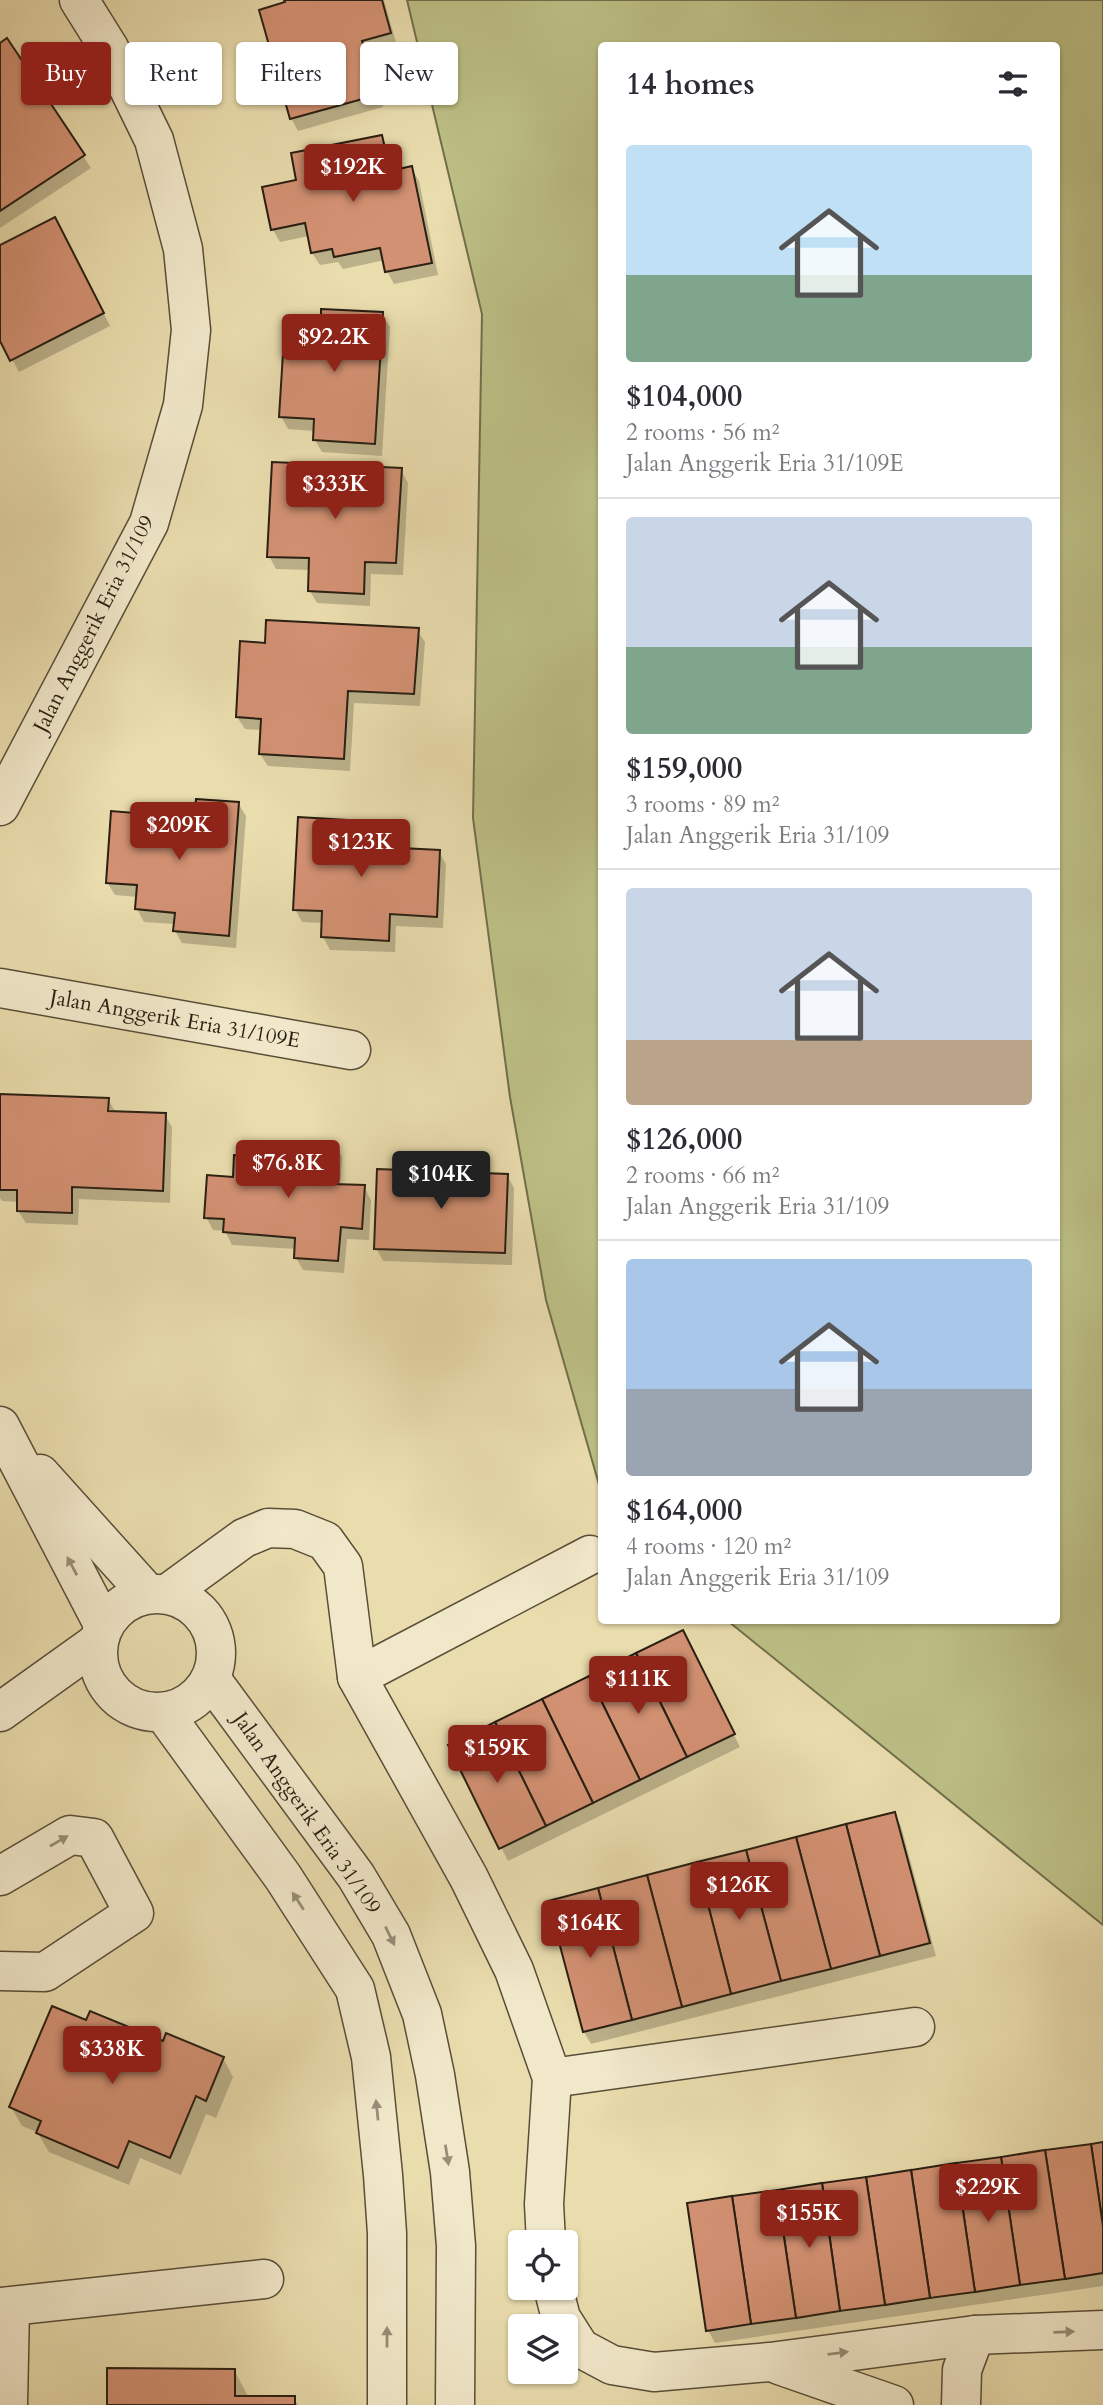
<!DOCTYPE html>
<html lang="en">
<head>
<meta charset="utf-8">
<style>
	:root { --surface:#fff; --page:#f2f2f3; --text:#2b2b33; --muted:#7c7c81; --line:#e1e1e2; --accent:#8f2418 }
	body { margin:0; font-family:Cardo,serif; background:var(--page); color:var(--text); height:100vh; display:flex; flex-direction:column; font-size:26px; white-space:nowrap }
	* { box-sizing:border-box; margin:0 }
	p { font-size:23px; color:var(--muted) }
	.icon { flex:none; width:38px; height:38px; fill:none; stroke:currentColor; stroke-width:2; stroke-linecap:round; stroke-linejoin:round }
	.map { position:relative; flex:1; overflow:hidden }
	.panel { position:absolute; left:598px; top:42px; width:462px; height:1582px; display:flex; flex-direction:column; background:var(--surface); border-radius:7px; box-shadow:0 2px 5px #0004 }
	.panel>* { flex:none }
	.banner { position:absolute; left:21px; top:42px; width:472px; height:63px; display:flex; gap:14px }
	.tools { position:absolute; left:508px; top:2230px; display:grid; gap:14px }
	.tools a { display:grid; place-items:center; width:70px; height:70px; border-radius:7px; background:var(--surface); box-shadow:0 2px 5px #0004; font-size:35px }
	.price { position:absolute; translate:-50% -60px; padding:0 16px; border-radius:7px; background:var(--accent); color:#fff; font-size:23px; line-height:46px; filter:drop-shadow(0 2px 4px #0008) }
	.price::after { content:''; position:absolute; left:50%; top:42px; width:21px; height:16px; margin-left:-10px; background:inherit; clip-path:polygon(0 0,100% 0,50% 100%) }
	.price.active { background:#222; color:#fff }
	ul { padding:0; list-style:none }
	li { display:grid; align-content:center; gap:14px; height:371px; padding:0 28px }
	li+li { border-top:2px solid var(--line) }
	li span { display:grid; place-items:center; height:217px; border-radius:7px; color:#555 }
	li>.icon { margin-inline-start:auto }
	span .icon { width:126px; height:126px; fill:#fffc; stroke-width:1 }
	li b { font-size:30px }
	h2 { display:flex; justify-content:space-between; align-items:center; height:84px; padding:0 28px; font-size:30px }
	.pill { padding:0 24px; border-radius:7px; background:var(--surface); box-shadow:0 2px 5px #0004; font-size:24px; line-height:63px }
	.pill.active { background:var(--accent); color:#fff }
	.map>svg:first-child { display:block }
	.green { fill:#bcbf85; stroke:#726f4c; stroke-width:2 }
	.shadow { fill:#0003 }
	.building { fill:#d39173; stroke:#291f12; stroke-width:2 }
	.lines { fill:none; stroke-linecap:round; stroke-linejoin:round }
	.minor-casing { stroke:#594e39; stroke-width:41 }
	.minor { stroke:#f1e8ca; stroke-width:38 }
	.oneway { fill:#978e77 }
	.labels { text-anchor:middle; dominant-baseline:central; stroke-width:5; stroke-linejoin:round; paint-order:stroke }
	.street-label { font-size:21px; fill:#291f12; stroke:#f1e8ca }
</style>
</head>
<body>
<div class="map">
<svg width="1103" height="2405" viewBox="0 0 1103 2405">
	<rect width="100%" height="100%" fill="#e9dcad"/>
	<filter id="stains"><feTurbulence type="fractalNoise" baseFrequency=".00286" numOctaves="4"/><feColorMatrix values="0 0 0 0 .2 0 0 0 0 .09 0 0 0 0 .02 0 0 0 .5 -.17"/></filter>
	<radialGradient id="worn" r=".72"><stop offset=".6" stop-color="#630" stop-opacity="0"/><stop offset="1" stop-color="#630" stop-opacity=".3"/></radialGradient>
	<path class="green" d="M407,0H1103V1925L728,1621L1057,1620V46H602V1495L546,1300L510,1097L473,818L482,314Z"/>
	<g class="shadow">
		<path d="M286,0H384L397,46L368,54L383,107L298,131L291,118Z"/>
		<path d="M7,40L91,168L0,228V45Z"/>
		<path d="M381,137L388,149L393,172L411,168L419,181L438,275L394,284L387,271L385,260L343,269L338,262L320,265L312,253L309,236L280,242L273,230L298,182Z"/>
		<path d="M62,231L110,326L19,372L0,337V247Z"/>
		<path d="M382,314L390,327L382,456L322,452L315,440V431L288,429L281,416L322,325Z"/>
		<path d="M401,470L408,483L403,575L371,574L370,606L317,603L310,591V570L276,569L269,556Z"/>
		<path d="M417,630L425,642L420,706L354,703L350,771L268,766L260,754L262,730L245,729L237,717L266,644Z"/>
		<path d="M238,803L246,816L236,948L182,943L175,931L176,924L144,922L137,909L138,897L115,895L107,882L149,816L197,811Z"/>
		<path d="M346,821L354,834L401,836L408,848L439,852L446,864L443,928L396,926L395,952L330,950L323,937V923L302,922L295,909Z"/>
		<path d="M0,1095L108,1099L116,1113L165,1115L172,1127L170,1203L79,1199L78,1225L26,1223L18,1211L19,1202L2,1201L0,1198Z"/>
		<path d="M335,1145L342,1157L340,1186L364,1187L371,1200L369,1240L347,1239L344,1273L303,1270L296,1258V1249L232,1245L225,1231L213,1230L206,1217L235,1179L299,1161Z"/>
		<path d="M507,1175L514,1188L512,1265L383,1261L376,1248Z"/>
		<path d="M689,1645L740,1747L508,1861L450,1746Z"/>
		<path d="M894,1814L901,1826L936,1956L591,2044L584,2032Z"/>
		<path d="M86,2022L223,2058L233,2077L216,2118L206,2114L181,2175L140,2158L129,2185L49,2152L37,2132L22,2126L11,2107Z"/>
		<path d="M1103,2144V2286L715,2343L708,2330Z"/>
		<path d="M234,2370L247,2394V2398H294L298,2405H109Z"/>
	</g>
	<g class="building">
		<path d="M284,0H382L391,33L362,41L377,95L290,119L259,10L285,2Z"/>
		<path d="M7,38L85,155L0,211V43Z"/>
		<path d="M382,135L390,171L412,166L432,263L385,272L380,248L334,257L332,249L311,253L305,223L271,230L262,187L296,180L291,153Z"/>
		<path d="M55,217L104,313L10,361L0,341V245Z"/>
		<path d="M321,309L383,312L375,444L313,440L314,419L279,417L285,321L321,323Z"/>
		<path d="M272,462L402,468L396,563L365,562L364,594L308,591L309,558L267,557Z"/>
		<path d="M266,620L419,628L414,694L348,691L344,759L259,754L261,719L236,717L240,641L265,643Z"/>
		<path d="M196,799L239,802L229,936L173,931L175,913L135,909L137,885L106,883L111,811L147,814L148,806L195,810Z"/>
		<path d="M298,817L347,820V832L402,834L401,848L440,850L437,917L390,914L389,941L321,937L322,911L293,910Z"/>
		<path d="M0,1094L109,1098L108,1111L166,1113L163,1191L72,1187V1213L17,1211V1190H0Z"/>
		<path d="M298,1141L336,1143L333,1184L365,1185L362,1229L341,1227L338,1261L294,1258L295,1238L223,1232L224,1219L204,1218L207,1175L233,1177L234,1155L297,1159Z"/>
		<path d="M377,1169L508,1174L505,1253L374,1249Z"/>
		<path d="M683,1630L735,1734L687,1757L636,1653Z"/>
		<path d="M636,1653L687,1757L640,1780L589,1676Z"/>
		<path d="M589,1676L640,1780L593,1803L542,1699Z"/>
		<path d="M542,1699L593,1803L546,1826L495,1722Z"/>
		<path d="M495,1722L546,1826L499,1849L448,1745Z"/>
		<path d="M895,1812L930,1943L880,1956L846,1824Z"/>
		<path d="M846,1824L880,1956L831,1969L796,1837Z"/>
		<path d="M796,1837L831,1969L781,1981L746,1850Z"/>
		<path d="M746,1850L781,1981L731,1994L697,1862Z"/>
		<path d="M697,1862L731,1994L682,2007L647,1875Z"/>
		<path d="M647,1875L682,2007L632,2020L598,1888Z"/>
		<path d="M598,1888L632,2020L583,2032L548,1901Z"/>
		<path d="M52,2006L86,2020L90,2011L163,2041L166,2033L224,2057L206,2101L196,2096L170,2158L129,2141L118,2168L36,2133L41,2121L9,2107Z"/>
		<path d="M1103,2142V2226L1091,2144Z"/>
		<path d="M1091,2144L1103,2226V2273L1065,2279L1045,2150Z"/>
		<path d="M1045,2150L1065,2279L1020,2285L1001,2157Z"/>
		<path d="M1001,2157L1020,2285L975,2292L956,2163Z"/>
		<path d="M956,2163L975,2292L930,2298L911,2170Z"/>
		<path d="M911,2170L930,2298L885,2305L866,2177Z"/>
		<path d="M866,2177L885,2305L840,2311L822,2183Z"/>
		<path d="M822,2183L840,2311L796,2318L777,2190Z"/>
		<path d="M777,2190L796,2318L751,2324L732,2196Z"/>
		<path d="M732,2196L751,2324L706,2331L687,2203Z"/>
		<path d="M107,2368L235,2369V2396H295V2405H107Z"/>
	</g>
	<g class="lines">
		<g class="minor-casing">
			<g id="minor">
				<path d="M0,806L149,523L183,405L191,330L183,249L154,140L109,48L79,0"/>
				<path d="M0,988L351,1050"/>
				<path d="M0,1426L104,1626"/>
				<path d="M40,1474L148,1594"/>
				<circle cx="157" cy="1653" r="59"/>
				<path d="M167,1594L244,1538L268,1528L295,1529L325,1541L343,1566L357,1677L469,1878L514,1970L552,2078L544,2204L546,2242"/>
				<path d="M357,1677L590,1555"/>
				<path d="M211,1679L356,1876L391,1935L422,2014L435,2075L450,2172L456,2246L455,2405"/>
				<path d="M0,1712L98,1642"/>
				<path d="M163,1712L283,1877L355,1989L371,2057L383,2175L387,2233V2405"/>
				<path d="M0,1876L70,1835L94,1838L134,1913L45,1972L0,1971"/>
				<path d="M552,2078L915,2027"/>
				<path d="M553,2287L561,2318L580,2348L612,2365L654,2372L770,2362L975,2335L1103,2330"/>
				<path d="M0,2307L264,2279"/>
				<path d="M779,2365L894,2405"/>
				<path d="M8,2405L10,2307"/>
				<path d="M961,2405L962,2370L975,2335"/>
			</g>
		</g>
		<use href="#minor" class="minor"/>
	</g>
	<defs><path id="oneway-solid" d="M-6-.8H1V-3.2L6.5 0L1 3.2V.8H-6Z" transform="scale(1.75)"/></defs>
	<g class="oneway">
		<use href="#oneway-solid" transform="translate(72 1566) rotate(-118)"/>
		<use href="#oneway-solid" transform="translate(59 1841) rotate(-30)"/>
		<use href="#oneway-solid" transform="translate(298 1901) rotate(-123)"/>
		<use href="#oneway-solid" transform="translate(390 1936) rotate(64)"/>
		<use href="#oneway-solid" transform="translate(377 2110) rotate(-96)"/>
		<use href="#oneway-solid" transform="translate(447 2155) rotate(81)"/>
		<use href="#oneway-solid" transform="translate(1064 2332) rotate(-2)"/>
		<use href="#oneway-solid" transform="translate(387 2337) rotate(-90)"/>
		<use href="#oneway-solid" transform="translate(838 2353) rotate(-7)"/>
	</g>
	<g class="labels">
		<g class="street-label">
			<text transform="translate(94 624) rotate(-63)">Jalan Anggerik Eria 31/109</text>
			<text transform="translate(175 1019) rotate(10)">Jalan Anggerik Eria 31/109E</text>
			<text transform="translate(307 1813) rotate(55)">Jalan Anggerik Eria 31/109</text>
		</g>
	</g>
	<rect width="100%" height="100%" filter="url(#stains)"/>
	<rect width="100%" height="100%" fill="url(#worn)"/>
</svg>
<div class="tools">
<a><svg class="icon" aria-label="locate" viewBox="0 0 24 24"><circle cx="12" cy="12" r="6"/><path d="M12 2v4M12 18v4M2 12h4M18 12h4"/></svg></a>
<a><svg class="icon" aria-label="layers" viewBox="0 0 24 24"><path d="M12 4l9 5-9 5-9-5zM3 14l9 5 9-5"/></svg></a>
</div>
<b class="price" style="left:353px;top:204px">$192K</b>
<b class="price" style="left:334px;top:374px">$92.2K</b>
<b class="price" style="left:335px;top:521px">$333K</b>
<b class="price" style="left:179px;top:862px">$209K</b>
<b class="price" style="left:361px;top:879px">$123K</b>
<b class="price" style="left:288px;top:1200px">$76.8K</b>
<b class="price active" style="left:441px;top:1211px">$104K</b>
<b class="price" style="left:638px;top:1716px">$111K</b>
<b class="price" style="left:497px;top:1785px">$159K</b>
<b class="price" style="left:739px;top:1922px">$126K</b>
<b class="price" style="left:590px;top:1960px">$164K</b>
<b class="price" style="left:112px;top:2086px">$338K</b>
<b class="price" style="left:988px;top:2224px">$229K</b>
<b class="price" style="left:809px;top:2250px">$155K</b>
<div class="banner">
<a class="pill active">Buy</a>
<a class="pill">Rent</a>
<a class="pill">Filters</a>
<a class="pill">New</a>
</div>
<section class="panel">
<h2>14 homes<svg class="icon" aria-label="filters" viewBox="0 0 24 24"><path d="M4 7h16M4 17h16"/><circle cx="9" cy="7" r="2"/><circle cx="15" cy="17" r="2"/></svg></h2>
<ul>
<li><span style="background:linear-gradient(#bfe0f5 60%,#7fa58c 0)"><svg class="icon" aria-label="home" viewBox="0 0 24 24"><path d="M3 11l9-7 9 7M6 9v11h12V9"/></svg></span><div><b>$104,000</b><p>2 rooms · 56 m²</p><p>Jalan Anggerik Eria 31/109E</p></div></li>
<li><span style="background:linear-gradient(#c9d6e8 60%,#7fa58c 0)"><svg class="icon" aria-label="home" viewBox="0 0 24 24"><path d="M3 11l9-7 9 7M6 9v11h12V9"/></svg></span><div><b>$159,000</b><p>3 rooms · 89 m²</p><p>Jalan Anggerik Eria 31/109</p></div></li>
<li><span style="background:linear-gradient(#c9d6e8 70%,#b9a48a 0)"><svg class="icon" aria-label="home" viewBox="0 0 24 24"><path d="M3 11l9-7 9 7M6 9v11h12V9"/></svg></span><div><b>$126,000</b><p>2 rooms · 66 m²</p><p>Jalan Anggerik Eria 31/109</p></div></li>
<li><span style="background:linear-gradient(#a9c7e8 60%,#9aa5b1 0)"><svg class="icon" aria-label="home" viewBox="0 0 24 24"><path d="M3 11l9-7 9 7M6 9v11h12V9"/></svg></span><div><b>$164,000</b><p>4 rooms · 120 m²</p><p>Jalan Anggerik Eria 31/109</p></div></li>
</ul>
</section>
</div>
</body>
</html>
